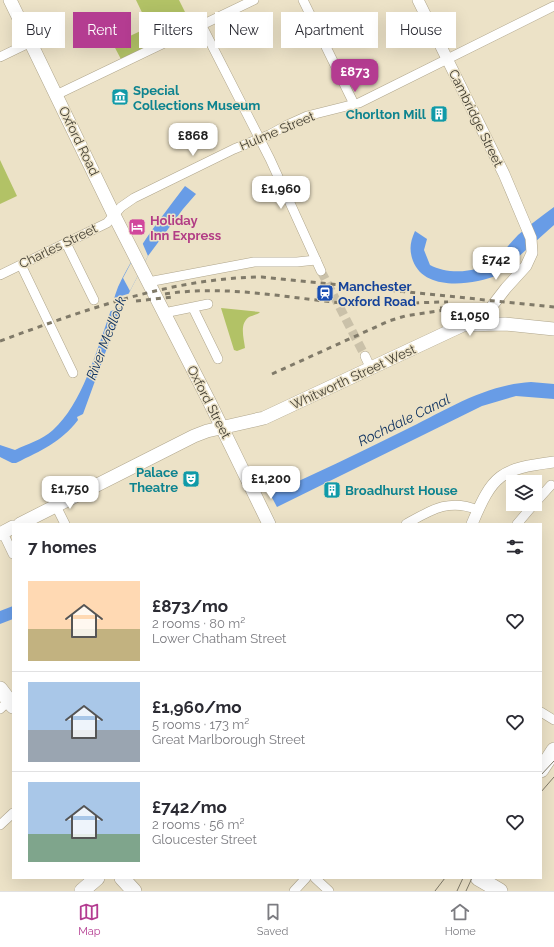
<!DOCTYPE html>
<html lang="en">
<head>
<meta charset="utf-8">
<style>
	:root { --surface:#fff; --page:#f7f7f7; --text:#2b2b33; --muted:#7c7c81; --line:#e1e1e2; --accent:#b43c91 }
	body { margin:0; font-family:Raleway,sans-serif; background:var(--page); color:var(--text); height:100vh; display:flex; flex-direction:column; font-size:15px; white-space:nowrap }
	* { box-sizing:border-box; margin:0 }
	p { font-size:13px; color:var(--muted) }
	.icon { flex:none; width:22px; height:22px; fill:none; stroke:currentColor; stroke-width:2; stroke-linecap:round; stroke-linejoin:round }
	.map { position:relative; flex:1; overflow:hidden }
	.side { position:absolute; left:12px; top:523px; width:530px; height:356px; display:flex; flex-direction:column; background:var(--surface); border-radius:0px; box-shadow:0 4px 16px #0002 }
	.side>* { flex:none }
	.guide { position:absolute; left:12px; top:12px; width:530px; height:36px; display:flex; gap:8px }
	.controls { position:absolute; left:506px; top:475px; display:grid; gap:8px }
	.controls a { display:grid; place-items:center; width:36px; height:36px; border-radius:0px; background:var(--surface); box-shadow:0 4px 16px #0002; font-size:20px }
	.price { position:absolute; translate:-50% -34px; padding:0 9px; border-radius:8px; background:#fff; color:#222; font-size:13px; line-height:26px; filter:drop-shadow(0 1px 2px #0008) }
	.price::after { content:''; position:absolute; left:50%; top:24px; width:12px; height:9px; margin-left:-6px; background:inherit; clip-path:polygon(0 0,100% 0,50% 100%) }
	.price.active { background:var(--accent); color:#fff }
	ul { padding:0; list-style:none }
	li { display:flex; align-items:center; gap:12px; height:100px; padding:0 16px }
	li+li { border-top:1px solid var(--line) }
	li span { display:grid; place-items:center; flex:none; width:112px; height:80px; border-radius:0px; color:#555 }
	li>.icon { margin-inline-start:auto }
	span .icon { width:48px; height:48px; fill:#fffc; stroke-width:1 }
	li b { font-size:17px }
	h2 { display:flex; justify-content:space-between; align-items:center; height:48px; padding:0 16px; font-size:17px }
	.chip { padding:0 14px; border-radius:0px; background:var(--surface); box-shadow:0 4px 16px #0002; font-size:14px; line-height:36px }
	.chip.active { background:var(--accent); color:#fff }
	.menu { display:flex; justify-content:space-around; align-items:center; height:56px; border-top:1px solid var(--line); background:var(--surface); font-size:11px; color:var(--muted) }
	.menu a { display:grid; justify-items:center; gap:2px }
	.menu .active { color:var(--accent) }
	.map>svg:first-child { display:block }
	.green { fill:#b2c266 }
	.water { fill:#689ce6 }
	.pier { fill:#ece2c7 }
	.lines { fill:none; stroke-linecap:round; stroke-linejoin:round }
	.minor-tunnel { stroke:#cac1a9; stroke-width:9; stroke-dasharray:9 4.5; stroke-linecap:butt }
	.minor-casing { stroke:#afa58b; stroke-width:10 }
	.tertiary-casing { stroke:#afa58b; stroke-width:12 }
	.secondary-casing { stroke:#afa58b; stroke-width:14 }
	.primary-casing { stroke:#afa58b; stroke-width:16 }
	.minor { stroke:#fff; stroke-width:9 }
	.tertiary { stroke:#fff; stroke-width:11 }
	.secondary { stroke:#fff; stroke-width:13 }
	.primary { stroke:#fff; stroke-width:15 }
	.tram { stroke:#807a69; stroke-width:1 }
	.rail { stroke:#807a69; stroke-width:3; stroke-dasharray:5 5; stroke-linecap:butt }
	.labels { text-anchor:middle; dominant-baseline:central; stroke-width:3; stroke-linejoin:round; paint-order:stroke }
	.culture-label { font-size:13px; font-weight:bold; fill:#0d838f; stroke:#ece2c7; text-anchor:start }
	.street-label { font-size:13px; fill:#413d32; stroke:#ece2c7 }
	.hotel-label { font-size:13px; font-weight:bold; fill:#b23c85; stroke:#ece2c7; text-anchor:start }
	.transit-label { font-size:13px; font-weight:bold; fill:#164399; stroke:#ece2c7; text-anchor:start }
	.water-label { font-size:14px; font-style:italic; fill:#103361; stroke:#ece2c7 }
</style>
</head>
<body>
<div class="map">
<svg width="554" height="891" viewBox="0 0 554 891">
	<rect width="100%" height="100%" fill="#ece2c7"/>
	<g class="green">
		<path d="M136,0H179L194,30L123,63L113,44L149,27Z"/>
		<path d="M0,160L17,196L0,204Z"/>
		<path d="M221,308L260,312C257,315 253,315 249,317C239,324 244,338 245,348L237,351L234,350Z"/>
	</g>
	<g class="water">
		<path d="M185,186L196,194L183,209L148,256L130,291L119,315L83,414L77,417L78,420C60,443 42,450 16,463H12L0,457V445L15,450C27,444 42,440 53,430C82,404 96,352 109,316C112,307 114,297 118,287C135,250 161,218 185,186Z"/>
		<path d="M554,207V225L498,275C473,285 425,292 413,261C409,250 410,242 415,231L427,239L424,250L430,265C448,275 478,273 495,260C503,253 510,243 518,235C529,225 542,216 554,207Z"/>
		<path d="M531,382L554,384V399L516,396L482,406L277,507L270,494C315,474 359,453 403,431C445,411 483,385 531,382Z"/>
		<path d="M13,606V619L0,624V611Z"/>
	</g>
	<g class="pier">
		<path d="M142,242L148,256L130,291L123,278Z"/>
		<path d="M131,293L124,307L108,312L111,299Z"/>
	</g>
	<g class="lines">
		<path class="minor-tunnel" d="M321,271L365,356"/>
		<g class="minor-casing">
			<g id="minor">
				<path d="M303,0L354,104"/>
				<path d="M202,26L270,159L321,271"/>
				<path d="M0,57L31,42"/>
				<path d="M56,95L254,0"/>
				<path d="M66,243L94,300"/>
				<path d="M21,265L73,373"/>
				<path d="M0,275L107,223L121,207L134,198L234,149L269,135L287,125L307,116L359,103L554,6"/>
				<path d="M148,282L254,262H297L316,260"/>
				<path d="M193,308L218,359"/>
				<path d="M164,313L208,304"/>
				<path d="M365,356L371,369"/>
				<path d="M535,503L551,485"/>
				<path d="M56,506L65,524"/>
				<path d="M406,524C431,510 449,498 478,510"/>
				<path d="M517,524L534,504"/>
				<path d="M3,533L13,554"/>
				<path d="M0,709L12,698"/>
				<path d="M541,712L554,720"/>
				<path d="M0,825L13,813"/>
				<path d="M315,878L329,891"/>
				<path d="M294,891L306,878"/>
			</g>
		</g>
		<g class="tertiary-casing">
			<g id="tertiary">
				<path d="M418,0L504,174L531,238L532,253L526,266L506,288L479,323"/>
				<path d="M472,524C493,474 500,469 554,462"/>
			</g>
		</g>
		<g class="secondary-casing">
			<g id="secondary">
				<path d="M10,0L114,215L209,401L269,524"/>
				<path d="M20,524L194,436L207,431L264,418L463,325L505,324L554,329"/>
				<path d="M0,534L13,527"/>
			</g>
		</g>
		<g class="primary-casing">
			<g id="primary">
				<path d="M0,689L13,706"/>
				<path d="M541,770L554,750"/>
				<path d="M122,878L134,891"/>
				<path d="M478,878L500,891"/>
				<path d="M82,891L97,878"/>
			</g>
		</g>
		<use href="#minor" class="minor"/>
		<use href="#tertiary" class="tertiary"/>
		<use href="#secondary" class="secondary"/>
		<use href="#primary" class="primary"/>
		<g class="tram">
			<path d="M541,775L554,761"/>
			<path d="M541,792L554,777"/>
			<path d="M435,891L445,878"/>
			<path d="M457,891L463,878"/>
			<path d="M466,891L472,878"/>
		</g>
		<g class="rail">
			<path d="M165,294C228,284 291,299 354,304C385,306 417,302 448,302"/>
			<path d="M136,301L172,297"/>
			<path d="M440,308L500,307"/>
			<path d="M0,341C85,310 171,278 262,277L554,307"/>
			<path d="M272,374L389,321L405,316L445,310"/>
		</g>
	</g>
	<defs>
		<g id="museum-square" transform="scale(0.9)"><rect x="-9" y="-9" width="18" height="18" rx="4" fill="#0f9aa8" stroke="#ece2c7"/><path d="M0-6L6-3V-2H-6V-3ZM-5-1h2V3h-2ZM-1-1h2V3h-2ZM3-1h2V3H3ZM-6 4H6V6H-6Z" fill="#fff"/></g>
		<g id="building-square" transform="scale(0.9)"><rect x="-9" y="-9" width="18" height="18" rx="4" fill="#0f9aa8" stroke="#ece2c7"/><path d="M-4-6H4V6H1V3H-1V6H-4ZM-2.5-4.3h1.7v1.8h-1.7ZM.8-4.3h1.7v1.8H.8ZM-2.5-1h1.7V.8h-1.7ZM.8-1h1.7V.8H.8Z" fill="#fff"/></g>
		<g id="hotel-square" transform="scale(0.9)"><rect x="-9" y="-9" width="18" height="18" rx="4" fill="#d1479c" stroke="#ece2c7"/><path d="M-6-4.5h1.5V1H6V5H4.5V3h-9V5H-6ZM-4 0a1.8 1.8 0 1 1 3.6 0ZM.5 0V-2.5h3Q6-2.5 6 0Z" fill="#fff"/></g>
		<g id="station-square" transform="scale(0.9)"><rect x="-9" y="-9" width="18" height="18" rx="4" fill="#1a4fb4" stroke="#ece2c7"/><path d="M-3-6H3Q5-6 5-4V2Q5 4 3 4L4.5 6H3L1.5 4h-3L-3 6H-4.5L-3 4Q-5 4-5 2V-4Q-5-6-3-6ZM-3.5-4v3h7v-3ZM-3.5 1v1.5H-2V1ZM2 1v1.5H3.5V1Z" fill="#fff"/></g>
		<g id="theatre-square" transform="scale(0.9)"><rect x="-9" y="-9" width="18" height="18" rx="4" fill="#0f9aa8" stroke="#ece2c7"/><path d="M-5-5.5Q0-4 5-5.5V0Q5 5 0 6Q-5 5-5 0ZM-3.3-2.5H-1v1.5H-3.3ZM1-2.5H3.3v1.5H1ZM-2.8 1Q0 5.5 2.8 1Z" fill="#fff"/></g>
	</defs>
	<g fill-rule="evenodd">
		<use href="#museum-square" x="120" y="97"/>
		<use href="#building-square" x="439" y="114"/>
		<use href="#hotel-square" x="137" y="227"/>
		<use href="#station-square" x="325" y="293"/>
		<use href="#theatre-square" x="191" y="479"/>
		<use href="#building-square" x="332" y="490"/>
	</g>
	<g class="labels">
		<g class="culture-label">
			<text x="133" y="90">Special<tspan x="133" dy="15">Collections Museum</tspan></text>
			<text x="426" y="114" text-anchor="end">Chorlton Mill</text>
			<text x="178" y="472" text-anchor="end">Palace<tspan x="178" dy="15">Theatre</tspan></text>
			<text x="345" y="490">Broadhurst House</text>
		</g>
		<g class="street-label">
			<text transform="translate(476 118) rotate(64)">Cambridge Street</text>
			<text transform="translate(277 131) rotate(-23)">Hulme Street</text>
			<text transform="translate(79 141) rotate(64)">Oxford Road</text>
			<text transform="translate(58 246) rotate(-26)">Charles Street</text>
			<text transform="translate(353 377) rotate(-25)">Whitworth Street West</text>
			<text transform="translate(209 402) rotate(63)">Oxford Street</text>
		</g>
		<g class="hotel-label">
			<text x="150" y="220">Holiday<tspan x="150" dy="15">Inn Express</tspan></text>
		</g>
		<g class="transit-label">
			<text x="338" y="286">Manchester<tspan x="338" dy="15">Oxford Road</tspan></text>
		</g>
		<g class="water-label">
			<text transform="translate(106 338) rotate(-69)">River Medlock</text>
			<text transform="translate(404 420) rotate(-26)">Rochdale Canal</text>
		</g>
	</g>
</svg>
<div class="controls">
<a><svg class="icon" aria-label="layers" viewBox="0 0 24 24"><path d="M12 4l9 5-9 5-9-5zM3 14l9 5 9-5"/></svg></a>
</div>
<b class="price active" style="left:355px;top:93px">£873</b>
<b class="price" style="left:193px;top:157px">£868</b>
<b class="price" style="left:281px;top:210px">£1,960</b>
<b class="price" style="left:496px;top:281px">£742</b>
<b class="price" style="left:470px;top:337px">£1,050</b>
<b class="price" style="left:271px;top:500px">£1,200</b>
<b class="price" style="left:70px;top:510px">£1,750</b>
<div class="guide">
<a class="chip">Buy</a>
<a class="chip active">Rent</a>
<a class="chip">Filters</a>
<a class="chip">New</a>
<a class="chip">Apartment</a>
<a class="chip">House</a>
</div>
<section class="side">
<h2>7 homes<svg class="icon" aria-label="filters" viewBox="0 0 24 24"><path d="M4 7h16M4 17h16"/><circle cx="9" cy="7" r="2"/><circle cx="15" cy="17" r="2"/></svg></h2>
<ul>
<li><span style="background:linear-gradient(#ffd9b3 60%,#c2b280 0)"><svg class="icon" aria-label="home" viewBox="0 0 24 24"><path d="M3 11l9-7 9 7M6 9v11h12V9"/></svg></span><div><b>£873/mo</b><p>2 rooms · 80 m²</p><p>Lower Chatham Street</p></div><svg class="icon" aria-label="heart" viewBox="0 0 24 24"><path d="M12 20l-8-8c-3-5 5-10 8-4 3-6 11-1 8 4z"/></svg></li>
<li><span style="background:linear-gradient(#a9c7e8 60%,#9aa5b1 0)"><svg class="icon" aria-label="home" viewBox="0 0 24 24"><path d="M3 11l9-7 9 7M6 9v11h12V9"/></svg></span><div><b>£1,960/mo</b><p>5 rooms · 173 m²</p><p>Great Marlborough Street</p></div><svg class="icon" aria-label="heart" viewBox="0 0 24 24"><path d="M12 20l-8-8c-3-5 5-10 8-4 3-6 11-1 8 4z"/></svg></li>
<li><span style="background:linear-gradient(#a9c7e8 65%,#7fa58c 0)"><svg class="icon" aria-label="home" viewBox="0 0 24 24"><path d="M3 11l9-7 9 7M6 9v11h12V9"/></svg></span><div><b>£742/mo</b><p>2 rooms · 56 m²</p><p>Gloucester Street</p></div><svg class="icon" aria-label="heart" viewBox="0 0 24 24"><path d="M12 20l-8-8c-3-5 5-10 8-4 3-6 11-1 8 4z"/></svg></li>
</ul>
</section>
</div>
<nav class="menu">
<a class="active"><svg class="icon" aria-label="map" viewBox="0 0 24 24"><path d="M3 6l6-2 6 2 6-2v14l-6 2-6-2-6 2zM9 4v14M15 6v14"/></svg>Map</a>
<a><svg class="icon" aria-label="saved" viewBox="0 0 24 24"><path d="M7 4h10v16l-5-4-5 4z"/></svg>Saved</a>
<a><svg class="icon" aria-label="home" viewBox="0 0 24 24"><path d="M3 11l9-7 9 7M6 9v11h12V9"/></svg>Home</a>
</nav>
</body>
</html>
